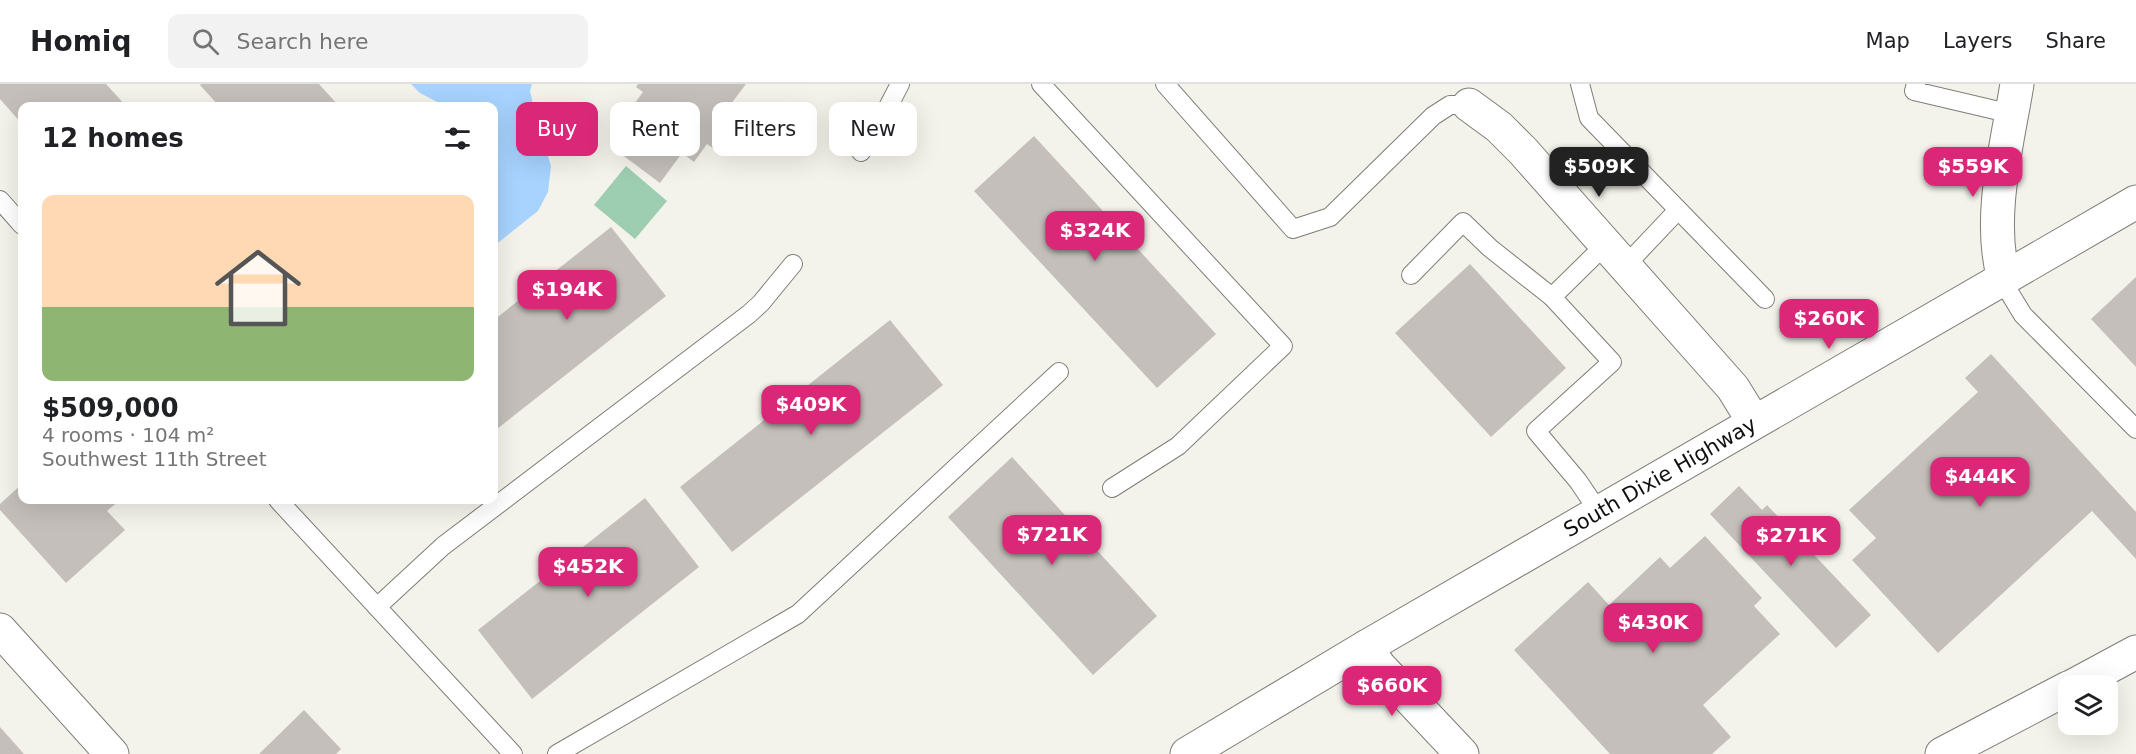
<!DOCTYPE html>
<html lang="en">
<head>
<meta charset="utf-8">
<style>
	:root { --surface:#fff; --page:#f2f2f2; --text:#202124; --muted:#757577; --line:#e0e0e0; --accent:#db2777 }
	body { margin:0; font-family:"DejaVu Sans",sans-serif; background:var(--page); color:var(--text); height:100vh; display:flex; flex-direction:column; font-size:22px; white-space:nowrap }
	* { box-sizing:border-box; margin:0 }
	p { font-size:20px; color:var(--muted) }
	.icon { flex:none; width:33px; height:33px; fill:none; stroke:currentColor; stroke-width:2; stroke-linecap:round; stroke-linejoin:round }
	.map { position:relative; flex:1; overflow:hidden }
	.details { position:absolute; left:18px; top:18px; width:480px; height:402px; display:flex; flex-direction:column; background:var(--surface); border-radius:12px; box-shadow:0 6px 24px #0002 }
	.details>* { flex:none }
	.guide { position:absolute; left:516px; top:18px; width:570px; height:54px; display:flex; gap:12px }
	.controls { position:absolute; left:2058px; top:591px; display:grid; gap:12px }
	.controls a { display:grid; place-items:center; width:60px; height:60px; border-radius:12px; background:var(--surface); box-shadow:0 6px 24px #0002; font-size:30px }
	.price { position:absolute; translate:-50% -51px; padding:0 14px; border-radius:12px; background:var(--accent); color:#fff; font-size:20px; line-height:39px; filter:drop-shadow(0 2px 3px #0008) }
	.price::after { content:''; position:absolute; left:50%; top:36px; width:18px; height:14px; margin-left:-9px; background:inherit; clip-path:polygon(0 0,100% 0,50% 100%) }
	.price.active { background:#222; color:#fff }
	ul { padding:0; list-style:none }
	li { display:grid; align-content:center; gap:12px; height:318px; padding:0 24px }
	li+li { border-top:2px solid var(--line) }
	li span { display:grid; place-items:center; height:186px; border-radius:12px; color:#555 }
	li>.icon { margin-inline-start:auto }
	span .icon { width:108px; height:108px; fill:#fffc; stroke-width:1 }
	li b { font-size:26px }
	h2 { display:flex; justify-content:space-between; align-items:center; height:72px; padding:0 24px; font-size:26px }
	.pill { padding:0 21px; border-radius:12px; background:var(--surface); box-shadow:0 6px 24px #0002; font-size:21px; line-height:54px }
	.pill.active { background:var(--accent); color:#fff }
	header { display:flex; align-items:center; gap:36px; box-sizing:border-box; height:84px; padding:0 30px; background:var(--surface); border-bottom:2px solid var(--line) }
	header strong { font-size:28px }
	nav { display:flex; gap:33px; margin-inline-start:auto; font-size:21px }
	.search { width:420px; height:54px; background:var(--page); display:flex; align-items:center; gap:15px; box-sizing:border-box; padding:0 21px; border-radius:12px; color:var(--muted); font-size:22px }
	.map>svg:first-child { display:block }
	.green { fill:#9eceb1 }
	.water { fill:#a7d3fe }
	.building { fill:#c4bfba }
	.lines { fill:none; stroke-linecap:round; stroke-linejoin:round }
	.service-casing { stroke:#7e7d77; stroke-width:20 }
	.minor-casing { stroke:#7e7d77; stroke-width:35 }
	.secondary-casing { stroke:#7e7d77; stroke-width:35 }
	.service { stroke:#fff; stroke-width:18 }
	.minor { stroke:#fff; stroke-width:33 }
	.secondary { stroke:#fff; stroke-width:33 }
	.labels { text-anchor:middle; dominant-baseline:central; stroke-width:4.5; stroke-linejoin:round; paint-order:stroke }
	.street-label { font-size:21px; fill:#11100e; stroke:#fff }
</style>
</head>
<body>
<header>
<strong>Homiq</strong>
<div class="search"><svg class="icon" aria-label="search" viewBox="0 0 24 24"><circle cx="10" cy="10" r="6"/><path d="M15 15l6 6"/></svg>Search here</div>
<nav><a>Map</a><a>Layers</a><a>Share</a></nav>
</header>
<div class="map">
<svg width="2136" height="670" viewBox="0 0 2136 670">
	<rect width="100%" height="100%" fill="#f4f3eb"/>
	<path class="green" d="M626,82L667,117L635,155L594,121Z"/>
	<path class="water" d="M411,0H532L530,7L536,33L551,82L548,108L538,127L494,162V22H445L420,9Z"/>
	<g class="building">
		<path d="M0,0H106L126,22H22V40L0,15Z"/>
		<path d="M201,0H319L339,22H219L200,1Z"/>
		<path d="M638,0H746L725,28L738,37L734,43L741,47L727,66L721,62L717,67L707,60L694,78L682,69L660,99L621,70L637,49L621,38L643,8L636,3Z"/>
		<path d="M1034,52L1216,250L1157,304L974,107Z"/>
		<path d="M611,143L666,212L497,345L494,340V236Z"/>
		<path d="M1470,180L1566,284L1491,353L1395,249Z"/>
		<path d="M2136,193V283L2091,235Z"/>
		<path d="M890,236L943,301L732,468L680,403Z"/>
		<path d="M1991,270L2136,428V475L2092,427L1938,569L1852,476L1876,454L1849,426L1978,308L1965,294Z"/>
		<path d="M1012,373L1157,532L1093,591L948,433Z"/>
		<path d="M22,400V416H120L107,427L125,446L66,499L0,426V420Z"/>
		<path d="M1739,402L1762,426L1767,421L1871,531L1836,564L1710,430Z"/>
		<path d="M645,414L699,483L532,615L478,546Z"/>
		<path d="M1705,452L1762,514L1754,522L1780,550L1703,621L1731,653L1712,670H1610L1514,566L1588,498L1609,521L1660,473L1670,484Z"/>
		<path d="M304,626L341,665L336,670H259Z"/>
		<path d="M0,643L24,670H0Z"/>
	</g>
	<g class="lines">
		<g class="service-casing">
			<g id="service">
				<path d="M1041,0L1283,262L1178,362L1112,404"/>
				<path d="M1165,0L1293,145L1330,133L1433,32L1450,21H1469"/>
				<path d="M1580,0L1589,34L1765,215"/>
				<path d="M1916,0L1914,7L2012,30"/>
				<path d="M861,68L887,25L900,0"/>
				<path d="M0,116L22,141"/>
				<path d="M1625,182L1678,126"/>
				<path d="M1411,191L1463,138L1490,164L1552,213L1606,160"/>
				<path d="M2004,195L2009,208L2023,231L2136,345"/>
				<path d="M1552,213L1612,278L1536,347L1578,397L1599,428"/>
				<path d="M278,416L513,670"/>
				<path d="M377,523L443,462L749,230L761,219L793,180"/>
				<path d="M557,670L798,530L1059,288"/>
			</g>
		</g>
		<g class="minor-casing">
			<g id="minor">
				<path d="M1469,21L1499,43L1523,67L1733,304L1754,338"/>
				<path d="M2004,195C1987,134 2007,62 2017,0"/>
				<path d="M0,546L112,670"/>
				<path d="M1366,563L1379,582L1462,670"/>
			</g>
		</g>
		<g class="secondary-casing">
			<g id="secondary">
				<path d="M2073,602L2136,568"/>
				<path d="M1187,670L1366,563L2136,118"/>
				<path d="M1942,670L2068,604"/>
			</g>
		</g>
		<use href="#service" class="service"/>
		<use href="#minor" class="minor"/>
		<use href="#secondary" class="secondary"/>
	</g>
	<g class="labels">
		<g class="street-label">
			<text transform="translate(1660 393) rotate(-30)">South Dixie Highway</text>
		</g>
	</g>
</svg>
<div class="controls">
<a><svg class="icon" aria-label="layers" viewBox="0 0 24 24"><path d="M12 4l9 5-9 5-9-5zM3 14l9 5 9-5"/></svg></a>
</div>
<b class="price active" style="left:1599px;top:114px">$509K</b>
<b class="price" style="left:1973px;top:114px">$559K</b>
<b class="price" style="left:1095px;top:178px">$324K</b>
<b class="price" style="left:567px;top:237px">$194K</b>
<b class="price" style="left:1829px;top:266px">$260K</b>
<b class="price" style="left:811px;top:352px">$409K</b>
<b class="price" style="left:1980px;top:424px">$444K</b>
<b class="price" style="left:1052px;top:482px">$721K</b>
<b class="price" style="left:1791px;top:483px">$271K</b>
<b class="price" style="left:588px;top:514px">$452K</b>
<b class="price" style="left:1653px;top:570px">$430K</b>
<b class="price" style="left:1392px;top:633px">$660K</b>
<div class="guide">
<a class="pill active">Buy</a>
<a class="pill">Rent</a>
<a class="pill">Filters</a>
<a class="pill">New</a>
</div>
<section class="details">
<h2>12 homes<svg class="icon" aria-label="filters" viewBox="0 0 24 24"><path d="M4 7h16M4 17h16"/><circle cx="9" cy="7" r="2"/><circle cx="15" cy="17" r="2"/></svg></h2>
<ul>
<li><span style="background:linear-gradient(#ffd9b3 60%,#8fb573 0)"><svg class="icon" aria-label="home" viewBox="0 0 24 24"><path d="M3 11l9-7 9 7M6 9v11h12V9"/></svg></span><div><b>$509,000</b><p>4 rooms · 104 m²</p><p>Southwest 11th Street</p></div></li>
</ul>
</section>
</div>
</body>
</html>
